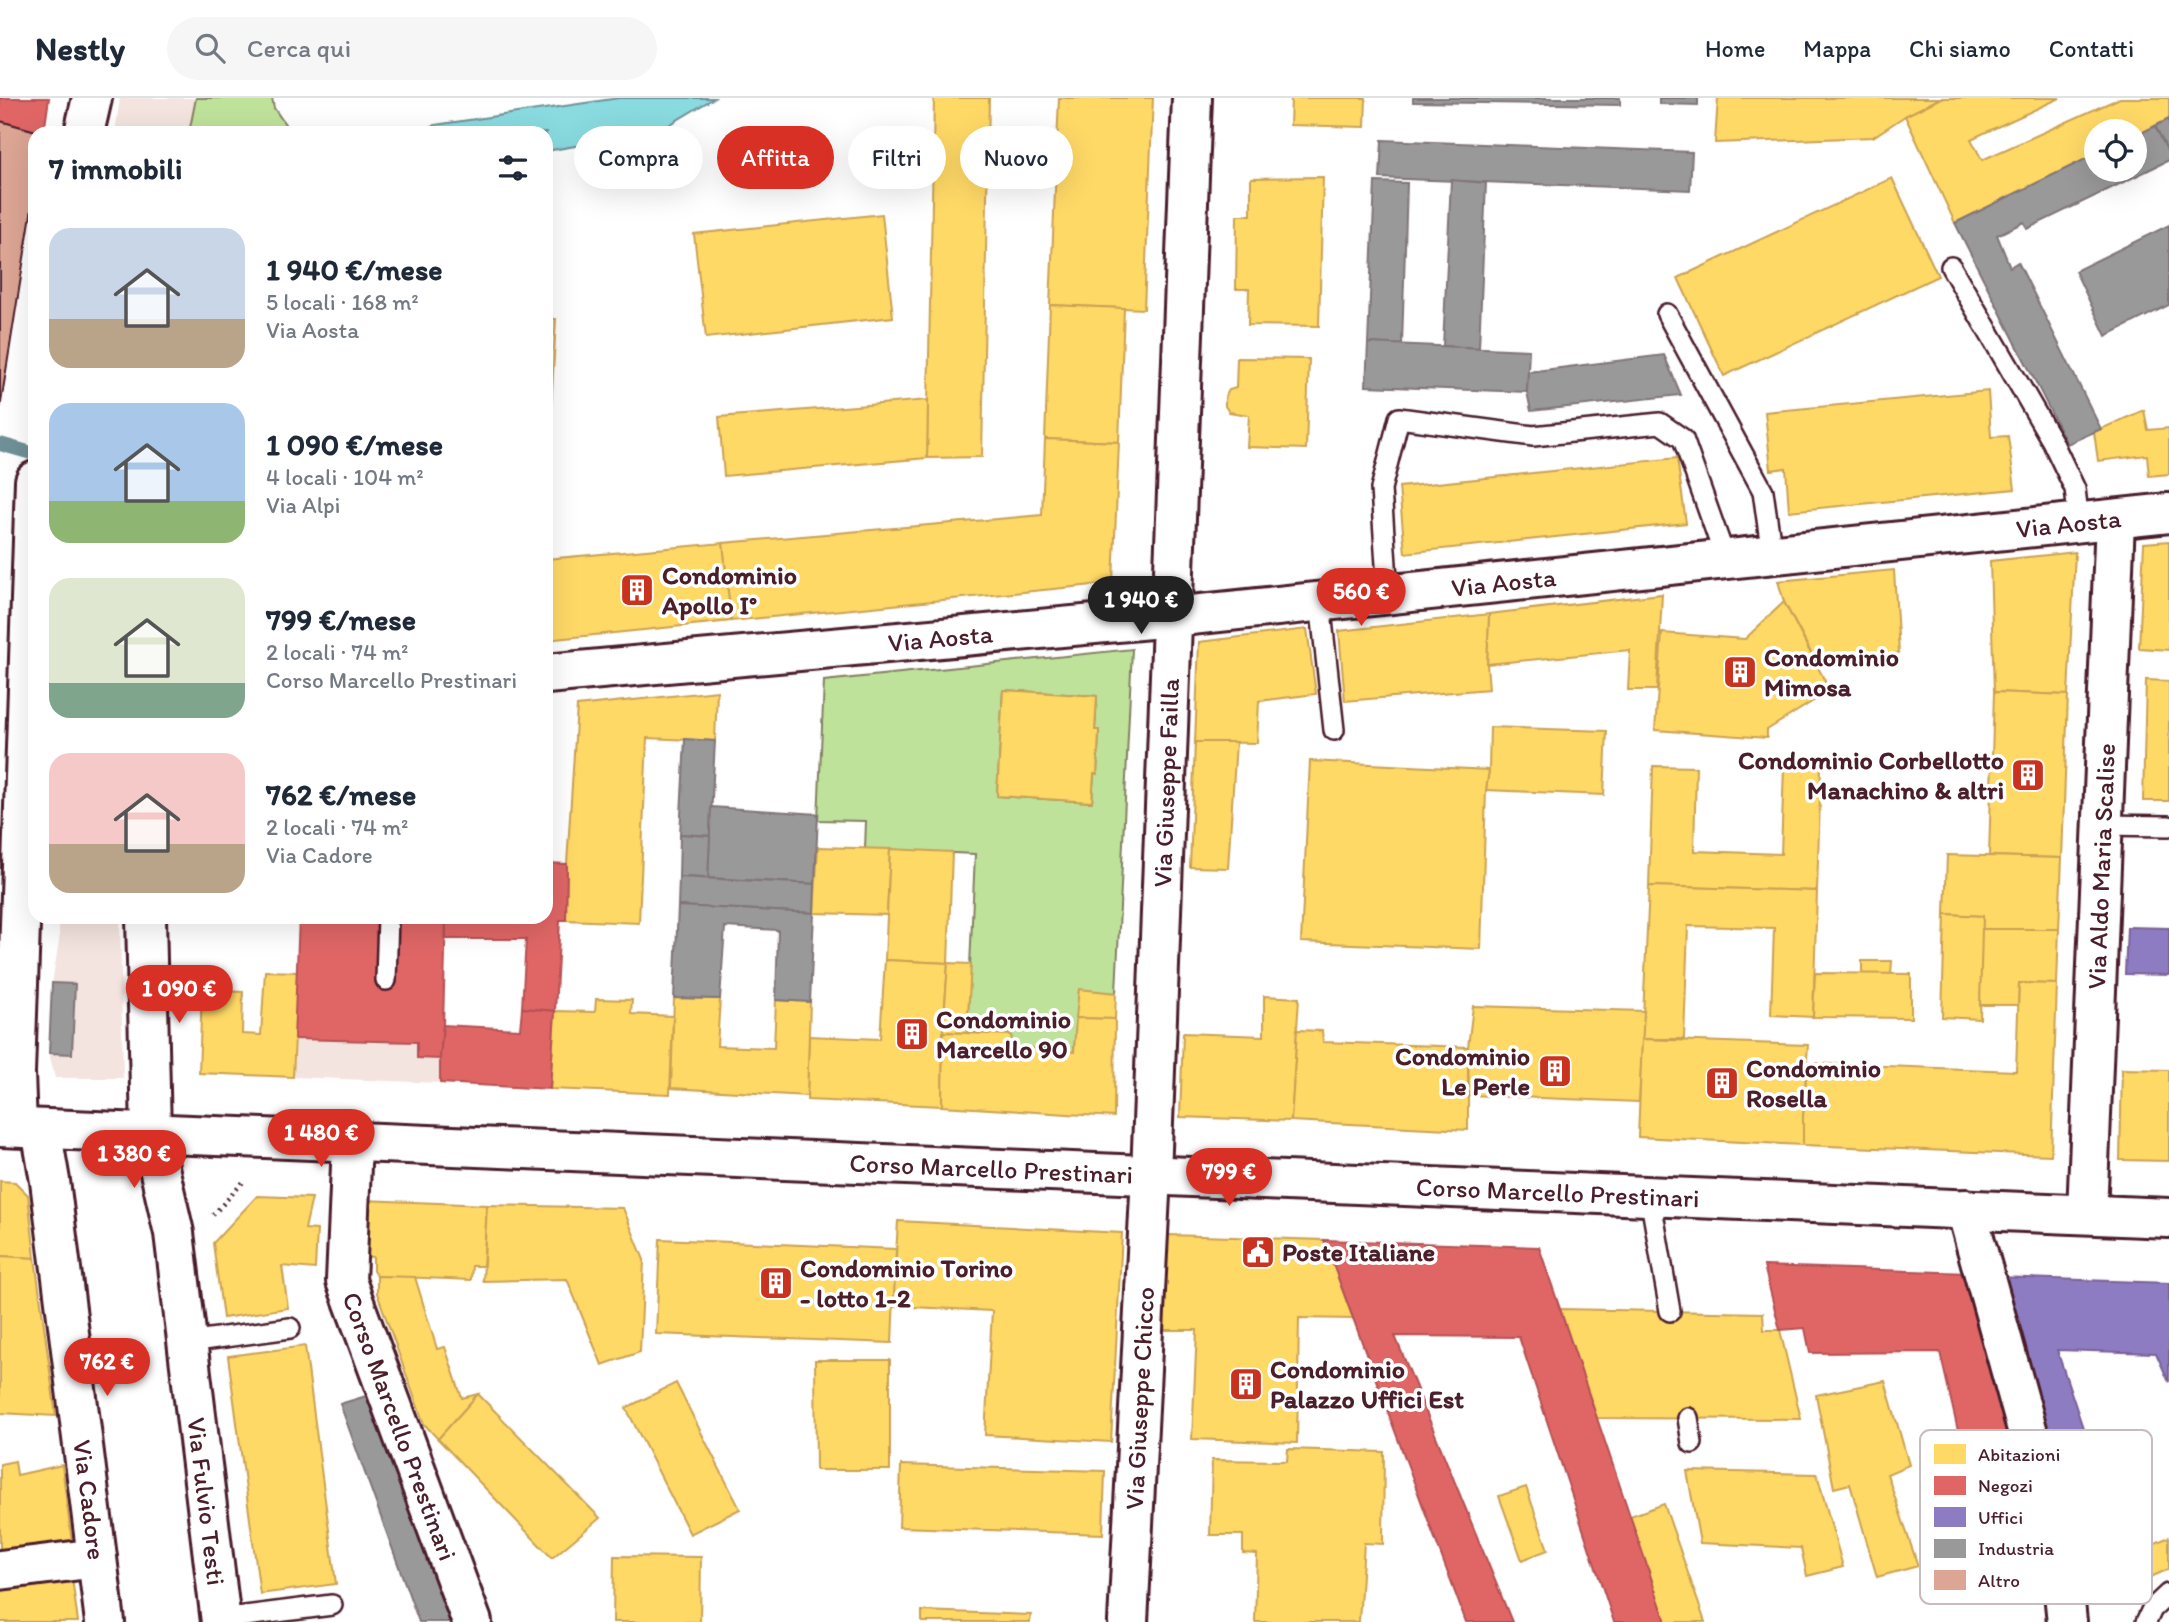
<!DOCTYPE html>
<html lang="it">
<head>
<meta charset="utf-8">
<style>
	:root { --surface:#fff; --page:#f6f6f7; --text:#1f2937; --muted:#747a83; --line:#e0e1e3; --accent:#d93025 }
	body { margin:0; font-family:Itim,sans-serif; background:var(--page); color:var(--text); height:100vh; display:flex; flex-direction:column; font-size:26px; white-space:nowrap }
	* { box-sizing:border-box; margin:0 }
	p { font-size:23px; color:var(--muted) }
	.icon { flex:none; width:38px; height:38px; fill:none; stroke:currentColor; stroke-width:2; stroke-linecap:round; stroke-linejoin:round }
	.map { position:relative; flex:1; overflow:hidden }
	.sheet { position:absolute; left:28px; top:28px; width:525px; height:798px; display:flex; flex-direction:column; background:var(--surface); border-radius:21px; box-shadow:0 7px 28px #0002 }
	.sheet>* { flex:none }
	.hud { position:absolute; left:574px; top:28px; width:665px; height:63px; display:flex; gap:14px }
	.buttons { position:absolute; left:2084px; top:21px; display:grid; gap:14px }
	.buttons a { display:grid; place-items:center; width:63px; height:63px; border-radius:50%; background:var(--surface); box-shadow:0 7px 28px #0002; font-size:35px }
	.price { position:absolute; translate:-50% -60px; padding:0 16px; border-radius:24px; background:var(--accent); color:#fff; font-size:23px; line-height:46px; filter:drop-shadow(0 2px 4px #0008) }
	.price::after { content:''; position:absolute; left:50%; top:42px; width:21px; height:16px; margin-left:-10px; background:inherit; clip-path:polygon(0 0,100% 0,50% 100%) }
	.price.active { background:#222; color:#fff }
	ul { padding:0; list-style:none }
	li { display:flex; align-items:center; gap:21px; height:175px; padding:0 21px }
	li span { display:grid; place-items:center; flex:none; width:196px; height:140px; border-radius:21px; color:#555 }
	li>.icon { margin-inline-start:auto }
	span .icon { width:84px; height:84px; fill:#fffc; stroke-width:1 }
	li b { font-size:30px }
	h2 { display:flex; justify-content:space-between; align-items:center; height:84px; padding:0 21px; font-size:30px }
	.tag { padding:0 24px; border-radius:32px; background:var(--surface); box-shadow:0 7px 28px #0002; font-size:24px; line-height:63px }
	.tag.active { background:var(--accent); color:#fff }
	header { display:flex; align-items:center; gap:42px; box-sizing:border-box; height:98px; padding:0 35px; background:var(--surface); border-bottom:2px solid var(--line) }
	header strong { font-size:33px }
	nav { display:flex; gap:38px; margin-inline-start:auto; font-size:24px }
	.search { width:490px; height:63px; background:var(--page); display:flex; align-items:center; gap:18px; box-sizing:border-box; padding:0 24px; border-radius:38px; color:var(--muted); font-size:26px }
	.map>svg:first-child { display:block }
	.built { fill:#f4e4df }
	.green { fill:#bfe29b; stroke:#848063; stroke-width:2; fill-rule:evenodd }
	.water { fill:#89dbe0; stroke:#709098; stroke-width:2 }
	.homes { fill:#ffd966; stroke:#c9a154; stroke-width:2 }
	.shops { fill:#e06666; stroke:#b35154; stroke-width:2 }
	.offices { fill:#8e7cc3; stroke:#7a6095; stroke-width:2 }
	.industry { fill:#999; stroke:#817478; stroke-width:2 }
	.lines { fill:none; stroke-linecap:round; stroke-linejoin:round }
	.stream { stroke:#709098; stroke-width:14 }
	.building { fill:#dca594; stroke:#4a1f2b; stroke-width:2 }
	.service-casing { stroke:#4a1f2b; stroke-width:24 }
	.minor-casing { stroke:#4a1f2b; stroke-width:44 }
	.tertiary-casing { stroke:#4a1f2b; stroke-width:44 }
	.secondary-casing { stroke:#4a1f2b; stroke-width:44 }
	.path { stroke:#4a1f2b; stroke-width:4.5; stroke-dasharray:2 5; stroke-linecap:butt }
	.service { stroke:#fff; stroke-width:19 }
	.minor { stroke:#fff; stroke-width:38 }
	.tertiary { stroke:#fff; stroke-width:38 }
	.secondary { stroke:#fff; stroke-width:38 }
	.labels { text-anchor:middle; dominant-baseline:central; stroke-width:7; stroke-linejoin:round; paint-order:stroke }
	.street-label { font-size:26px; fill:#4a1f2b; stroke:#fff }
	.poi-label { font-size:26px; font-weight:bold; fill:#4a1f2b; stroke:#fff; text-anchor:start }
	.key { fill:#fff; stroke:#c9bcbf; stroke-width:2 }
	.key-label { font-size:19px; fill:#4a1f2b }
</style>
</head>
<body>
<header>
<strong>Nestly</strong>
<div class="search"><svg class="icon" aria-label="search" viewBox="0 0 24 24"><circle cx="10" cy="10" r="6"/><path d="M15 15l6 6"/></svg>Cerca qui</div>
<nav><a>Home</a><a>Mappa</a><a>Chi siamo</a><a>Contatti</a></nav>
</header>
<div class="map">
<svg width="2169" height="1524" viewBox="0 0 2169 1524">
	<rect width="100%" height="100%" fill="#fff"/>
	<filter id="ink" filterUnits="userSpaceOnUse"><feTurbulence type="fractalNoise" baseFrequency=".0143" numOctaves="2"/><feDisplacementMap in="SourceGraphic" scale="14" xChannelSelector="R" yChannelSelector="G"/><feConvolveMatrix kernelMatrix="1 2 1 2 8 2 1 2 1" color-interpolation-filters="sRGB"/></filter>
	<g filter="url(#ink)">
		<g class="built">
			<path d="M120,0H196L189,35H115Z"/>
			<path d="M59,819H120L123,980H55L49,955L52,885L59,843Z"/>
			<path d="M299,819H446L440,985L293,979Z"/>
		</g>
		<g class="green">
			<path d="M196,0H272L274,10L291,35H189Z"/>
			<path d="M1132,551L1116,895L1079,892L1074,954L1012,949L1011,937L967,935L975,756L865,751L866,723L818,722L824,583ZM1003,592L1097,598L1095,632H1099L1097,676H1094L1092,704L997,698Z"/>
		</g>
		<path class="water" d="M619,0H714L657,34L546,53V35H422L435,27Z"/>
		<g class="homes">
			<path d="M934,0H989L982,359L927,360Z"/>
			<path d="M1059,0H1153L1144,211L1050,207Z"/>
			<path d="M1291,0H1366L1365,29L1290,27Z"/>
			<path d="M1718,0H1941L1905,18L1873,39L1715,45Z"/>
			<path d="M1941,0H2060L1971,41L1982,62L2120,0H2169V21L2135,38V33H2096V56L1955,125L1905,18Z"/>
			<path d="M1323,79L1319,228L1248,227L1249,191H1236L1237,117H1251V80Z"/>
			<path d="M1892,80L1938,178L1724,278L1678,180Z"/>
			<path d="M882,116L893,219L706,240L694,136Z"/>
			<path d="M1050,207L1124,210L1119,344L1045,341Z"/>
			<path d="M546,221H556L549,347H546Z"/>
			<path d="M1237,260L1309,261L1306,351L1247,349L1249,317L1229,314L1225,308V299L1229,292L1236,290Z"/>
			<path d="M1988,293L1991,339L2008,338L2015,391L1789,413L1786,370L1771,372L1765,314Z"/>
			<path d="M928,302L927,360L724,378L719,319Z"/>
			<path d="M2144,312L2148,332L2169,330V376L2149,378L2147,357L2098,363L2094,334Z"/>
			<path d="M1045,341L1119,344L1113,485L731,523L723,445L1042,417Z"/>
			<path d="M546,347H549L546,402Z"/>
			<path d="M1677,360L1686,425L1405,455L1399,389Z"/>
			<path d="M2169,443V552L2139,550L2144,445Z"/>
			<path d="M723,445L731,523L546,542V461Z"/>
			<path d="M2075,454L2068,597L1994,594L1990,463Z"/>
			<path d="M1894,472L1899,555L1817,566L1784,504L1778,483Z"/>
			<path d="M1662,496L1657,592H1628L1630,552L1487,566L1489,516Z"/>
			<path d="M1784,504L1825,583L1823,597L1767,632V640L1655,632L1662,535L1745,541Z"/>
			<path d="M1489,516L1487,566L1489,591L1345,603L1339,533Z"/>
			<path d="M1307,531L1316,596L1259,603L1257,645L1195,644L1199,544Z"/>
			<path d="M2146,582L2169,583V703H2143Z"/>
			<path d="M1003,592L1097,598L1095,632H1099L1097,676H1094L1092,704L997,698Z"/>
			<path d="M717,593L715,643L647,640L639,825L566,822L567,766L577,608Z"/>
			<path d="M1994,594L2068,597L2062,760L1989,758Z"/>
			<path d="M1490,629L1607,633L1604,697L1486,692L1489,672Z"/>
			<path d="M1195,644H1236L1228,770L1190,769Z"/>
			<path d="M1310,663L1489,672L1486,692L1481,851L1301,844Z"/>
			<path d="M1653,668L1696,669L1694,753L1781,756L1784,668L1821,669L1817,793L1649,788Z"/>
			<path d="M818,749L890,751L887,817L814,815Z"/>
			<path d="M890,751L952,754L948,865L885,862Z"/>
			<path d="M1947,757L2062,760L2059,831H1982L1983,818L1945,816Z"/>
			<path d="M1649,788L1817,793L1813,919L1771,917L1774,830L1688,828L1684,941H1642Z"/>
			<path d="M1945,816L1983,818L1980,921L1942,919Z"/>
			<path d="M1982,831H2059L2057,886L2019,885L2018,907H1980Z"/>
			<path d="M885,862L948,865L943,934L942,1008L807,1002L809,938L880,941Z"/>
			<path d="M1862,863H1892L1891,876H1862Z"/>
			<path d="M948,865L971,866L967,935L943,934Z"/>
			<path d="M265,873L298,874L293,979L199,975L202,892L243,894L242,936L261,937Z"/>
			<path d="M1815,875L1911,876V920L1813,919Z"/>
			<path d="M2019,885L2057,886L2051,1057L1803,1047V1018L1807,965L2016,973Z"/>
			<path d="M1079,891L1116,895L1115,921L1076,920Z"/>
			<path d="M1264,898L1299,900L1291,1023L1180,1019L1183,935L1264,938Z"/>
			<path d="M674,900L720,901L717,948L774,950L776,902L810,904L807,998L671,990Z"/>
			<path d="M596,901L632,902L631,916L673,918L670,996L550,991L555,913L595,914Z"/>
			<path d="M1473,908L1644,913L1639,1004L1469,997L1468,949Z"/>
			<path d="M1076,920L1115,921L1114,1019L942,1008L943,934L1011,937L1012,949L1074,954Z"/>
			<path d="M1297,932L1322,933L1323,944L1468,949V1032L1291,1023Z"/>
			<path d="M1642,941L1808,947L1803,1018V1047L1638,1039Z"/>
			<path d="M2122,971L2169,972V1063L2120,1062Z"/>
			<path d="M0,1083L15,1084L28,1097L35,1160L0,1158Z"/>
			<path d="M257,1098L312,1100L305,1131L317,1132L315,1171L282,1168L288,1210L223,1220L213,1145Z"/>
			<path d="M363,1102L487,1107L483,1168H472L471,1182L377,1178L373,1173V1159L361,1158Z"/>
			<path d="M487,1107L623,1110L644,1162L640,1254L602,1267L567,1181L483,1183Z"/>
			<path d="M898,1123L1122,1135L1111,1344L985,1337L992,1213L893,1208Z"/>
			<path d="M1168,1137L1324,1142L1353,1221L1299,1220L1297,1345L1192,1341L1197,1232H1163Z"/>
			<path d="M660,1141L896,1151L892,1245L656,1236Z"/>
			<path d="M0,1158L35,1160L56,1318L0,1315Z"/>
			<path d="M377,1178L415,1179L437,1251L445,1249L462,1300L478,1296L438,1341L424,1326L377,1195Z"/>
			<path d="M1560,1211L1763,1215L1764,1232H1780L1801,1321L1597,1320Z"/>
			<path d="M305,1248L336,1486L260,1496L228,1258Z"/>
			<path d="M815,1262H890V1372H816Z"/>
			<path d="M1885,1283L1909,1367L1887,1376L1918,1468L1877,1479L1850,1386L1834,1390L1816,1297Z"/>
			<path d="M676,1285L740,1411L690,1436L626,1310Z"/>
			<path d="M478,1296L600,1420L552,1460L438,1341Z"/>
			<path d="M1288,1351L1384,1354L1383,1446L1364,1445L1359,1524H1255L1257,1456L1243,1455V1437H1210L1212,1362L1287,1363Z"/>
			<path d="M15,1363L17,1377L62,1367L72,1445L0,1453V1366Z"/>
			<path d="M901,1367L1105,1373L1103,1436L899,1429Z"/>
			<path d="M1687,1373L1817,1376L1843,1469L1807,1478L1801,1450L1700,1445Z"/>
			<path d="M1526,1389L1548,1452L1522,1462L1499,1398Z"/>
			<path d="M1664,1406L1705,1524H1666L1630,1418Z"/>
			<path d="M2169,1439V1471L2135,1486L2125,1458Z"/>
			<path d="M614,1458L701,1459L700,1524H613Z"/>
			<path d="M72,1480L78,1524H0V1489Z"/>
			<path d="M922,1513L1031,1517L1030,1524H922Z"/>
		</g>
		<g class="shops">
			<path d="M0,0H49L44,35L0,23Z"/>
			<path d="M546,765L567,766L566,822H560L555,913L522,910L526,841H446V819H546Z"/>
			<path d="M299,819H446L443,927L440,961L417,960V944L294,941Z"/>
			<path d="M522,910L555,913L550,991L440,985V961L443,927L520,931Z"/>
			<path d="M1324,1142L1539,1149L1666,1524H1614L1519,1239L1395,1238L1512,1524H1466Z"/>
			<path d="M1764,1168L1969,1175L2047,1442L1985,1451L1940,1254L1810,1255L1805,1230L1780,1232Z"/>
		</g>
		<g class="offices">
			<path d="M2127,829L2169,830V877L2125,876Z"/>
			<path d="M1997,1179L2169,1185V1284L2156,1255L2057,1252L2135,1486L2089,1504Z"/>
		</g>
		<g class="industry">
			<path d="M1413,0H1620V7L1413,4Z"/>
			<path d="M1659,0H1698V7L1659,6Z"/>
			<path d="M2169,21V56L2155,28Z"/>
			<path d="M2155,28L2169,56V62L2027,131L2024,124L1997,137L2010,169L2018,164L2101,331L2067,346L1955,125L2096,56V72H2135V38Z"/>
			<path d="M1382,42L1692,54L1690,92L1380,80Z"/>
			<path d="M1451,82L1486,85L1479,250L1443,248Z"/>
			<path d="M1375,84L1407,85L1402,247L1368,245Z"/>
			<path d="M2169,127V207L2106,238L2075,173Z"/>
			<path d="M1368,245L1529,252L1527,294L1366,288Z"/>
			<path d="M1664,257L1681,297L1531,313L1527,294L1528,274Z"/>
			<path d="M685,641L715,643L710,738L680,736Z"/>
			<path d="M711,709L818,716L815,786L708,780Z"/>
			<path d="M680,736L710,738L708,780L679,779Z"/>
			<path d="M679,779L815,786L814,815L678,808Z"/>
			<path d="M678,808L814,815L810,904L776,902L778,832L725,829L720,901L674,900Z"/>
			<path d="M52,885L75,886L72,956L49,955Z"/>
			<path d="M376,1295L459,1524H419L340,1306Z"/>
		</g>
		<g class="lines">
			<path class="stream" d="M0,346L35,356"/>
		</g>
		<path class="building" d="M0,23L43,35H35V91L0,311Z"/>
		<g class="lines">
			<g class="service-casing">
				<g id="service">
					<path d="M1951,169L2052,343L2075,391L2079,425"/>
					<path d="M1667,216L1763,393L1772,457"/>
					<path d="M1388,497L1381,391L1399,320L1533,338L1660,325L1683,341L1726,462"/>
					<path d="M1320,504L1334,632"/>
					<path d="M2103,727L2169,728"/>
					<path d="M386,882L388,819"/>
					<path d="M1650,1098L1670,1213"/>
					<path d="M188,1244L290,1230"/>
					<path d="M1688,1320L1692,1345"/>
					<path d="M221,1521L332,1507"/>
					<path d="M2146,1524L2152,1511L2168,1496"/>
				</g>
			</g>
			<g class="minor-casing">
				<g id="minor">
					<path id="s1" d="M546,576L1172,519L2169,415"/>
					<path d="M146,819L151,1035"/>
					<path id="s2" d="M352,1044L346,1183L472,1524"/>
					<path d="M1966,1111L2059,1447L2067,1524"/>
					<path id="s3" d="M2087,1116L2115,421"/>
					<path d="M0,1472L97,1460"/>
					<path id="s4" d="M1128,1524L1151,1077L1192,0"/>
				</g>
			</g>
			<g class="tertiary-casing">
				<g id="tertiary">
					<path d="M84,35L92,0"/>
					<path d="M17,1029L15,975L35,383"/>
					<path id="s5" d="M41,1031L50,1083L105,1524"/>
					<path id="s6" d="M151,1035L174,1135L221,1524"/>
				</g>
			</g>
			<g class="secondary-casing">
				<g id="secondary">
					<path id="s7" d="M0,1029L2169,1120"/>
				</g>
			</g>
			<path class="path" d="M213,1117L245,1082"/>
			<use href="#service" class="service"/>
			<use href="#minor" class="minor"/>
			<use href="#tertiary" class="tertiary"/>
			<use href="#secondary" class="secondary"/>
		</g>
	</g>
	<defs>
		<g id="building-square" transform="scale(1.75)"><rect x="-9" y="-9" width="18" height="18" rx="4" fill="#c8321e" stroke="#fff"/><path d="M-4-6H4V6H1V3H-1V6H-4ZM-2.5-4.3h1.7v1.8h-1.7ZM.8-4.3h1.7v1.8H.8ZM-2.5-1h1.7V.8h-1.7ZM.8-1h1.7V.8H.8Z" fill="#fff"/></g>
		<g id="civic-square" transform="scale(1.75)"><rect x="-9" y="-9" width="18" height="18" rx="4" fill="#c8321e" stroke="#fff"/><path d="M-.6-6.5H3V-4.5H.6V-3L4-1V1h2V6H-6V1h2V-1L-.6-3ZM-1.2 2.5V6h2.4V2.5Z" fill="#fff"/></g>
	</defs>
	<g fill-rule="evenodd">
		<use href="#building-square" x="637" y="492"/>
		<use href="#building-square" x="1740" y="574"/>
		<use href="#building-square" x="2028" y="677"/>
		<use href="#building-square" x="912" y="936"/>
		<use href="#building-square" x="1555" y="973"/>
		<use href="#building-square" x="1722" y="985"/>
		<use href="#civic-square" x="1258" y="1154"/>
		<use href="#building-square" x="776" y="1185"/>
		<use href="#building-square" x="1246" y="1286"/>
	</g>
	<g class="labels">
		<g class="street-label">
			<text stroke="none"><textPath href="#s1" startOffset="1530">Via Aosta</textPath></text>
			<text stroke="none"><textPath href="#s1" startOffset="962">Via Aosta</textPath></text>
			<text stroke="none"><textPath href="#s1" startOffset="396">Via Aosta</textPath></text>
			<text stroke="none"><textPath href="#s4" startOffset="840">Via Giuseppe Failla</textPath></text>
			<text stroke="none"><textPath href="#s3" startOffset="348">Via Aldo Maria Scalise</textPath></text>
			<text stroke="none"><textPath href="#s7" startOffset="992">Corso Marcello Prestinari</textPath></text>
			<text stroke="none"><textPath href="#s7" startOffset="1559">Corso Marcello Prestinari</textPath></text>
			<text stroke="none"><textPath href="#s4" startOffset="224">Via Giuseppe Chicco</textPath></text>
			<text stroke="none"><textPath href="#s2" startOffset="294">Corso Marcello Prestinari</textPath></text>
			<text stroke="none"><textPath href="#s5" startOffset="374">Via Cadore</textPath></text>
			<text stroke="none"><textPath href="#s6" startOffset="373">Via Fulvio Testi</textPath></text>
		</g>
		<g class="poi-label">
			<text x="662" y="477">Condominio<tspan x="662" dy="30">Apollo I°</tspan></text>
			<text x="1764" y="559">Condominio<tspan x="1764" dy="30">Mimosa</tspan></text>
			<text x="2004" y="662" text-anchor="end">Condominio Corbellotto<tspan x="2004" dy="30">Manachino &amp; altri</tspan></text>
			<text x="936" y="921">Condominio<tspan x="936" dy="30">Marcello 90</tspan></text>
			<text x="1530" y="958" text-anchor="end">Condominio<tspan x="1530" dy="30">Le Perle</tspan></text>
			<text x="1746" y="970">Condominio<tspan x="1746" dy="30">Rosella</tspan></text>
			<text x="1282" y="1154">Poste Italiane</text>
			<text x="800" y="1170">Condominio Torino<tspan x="800" dy="30">- lotto 1-2</tspan></text>
			<text x="1270" y="1271">Condominio<tspan x="1270" dy="30">Palazzo Uffici Est</tspan></text>
		</g>
	</g>
	<rect x="1920" y="1332" width="232" height="174" rx="10" class="key"/>
	<rect x="1934" y="1346" width="32" height="20" fill="#ffd966"/>
	<rect x="1934" y="1378" width="32" height="19" fill="#e06666"/>
	<rect x="1934" y="1409" width="32" height="20" fill="#8e7cc3"/>
	<rect x="1934" y="1441" width="32" height="19" fill="#999"/>
	<rect x="1934" y="1472" width="32" height="20" fill="#dca594"/>
	<g class="key-label">
		<text x="1978" y="1363">Abitazioni</text>
		<text x="1978" y="1394">Negozi</text>
		<text x="1978" y="1426">Uffici</text>
		<text x="1978" y="1457">Industria</text>
		<text x="1978" y="1489">Altro</text>
	</g>
</svg>
<div class="buttons">
<a><svg class="icon" aria-label="locate" viewBox="0 0 24 24"><circle cx="12" cy="12" r="6"/><path d="M12 2v4M12 18v4M2 12h4M18 12h4"/></svg></a>
</div>
<b class="price" style="left:1361px;top:530px">560 €</b>
<b class="price active" style="left:1141px;top:538px">1 940 €</b>
<b class="price" style="left:179px;top:927px">1 090 €</b>
<b class="price" style="left:321px;top:1071px">1 480 €</b>
<b class="price" style="left:134px;top:1092px">1 380 €</b>
<b class="price" style="left:1229px;top:1110px">799 €</b>
<b class="price" style="left:107px;top:1300px">762 €</b>
<div class="hud">
<a class="tag">Compra</a>
<a class="tag active">Affitta</a>
<a class="tag">Filtri</a>
<a class="tag">Nuovo</a>
</div>
<section class="sheet">
<h2>7 immobili<svg class="icon" aria-label="filters" viewBox="0 0 24 24"><path d="M4 7h16M4 17h16"/><circle cx="9" cy="7" r="2"/><circle cx="15" cy="17" r="2"/></svg></h2>
<ul>
<li><span style="background:linear-gradient(#c9d6e8 65%,#b9a48a 0)"><svg class="icon" aria-label="home" viewBox="0 0 24 24"><path d="M3 11l9-7 9 7M6 9v11h12V9"/></svg></span><div><b>1 940 €/mese</b><p>5 locali · 168 m²</p><p>Via Aosta</p></div></li>
<li><span style="background:linear-gradient(#a9c7e8 70%,#8fb573 0)"><svg class="icon" aria-label="home" viewBox="0 0 24 24"><path d="M3 11l9-7 9 7M6 9v11h12V9"/></svg></span><div><b>1 090 €/mese</b><p>4 locali · 104 m²</p><p>Via Alpi</p></div></li>
<li><span style="background:linear-gradient(#dfe7d0 75%,#7fa58c 0)"><svg class="icon" aria-label="home" viewBox="0 0 24 24"><path d="M3 11l9-7 9 7M6 9v11h12V9"/></svg></span><div><b>799 €/mese</b><p>2 locali · 74 m²</p><p>Corso Marcello Prestinari</p></div></li>
<li><span style="background:linear-gradient(#f6c9c9 65%,#b9a48a 0)"><svg class="icon" aria-label="home" viewBox="0 0 24 24"><path d="M3 11l9-7 9 7M6 9v11h12V9"/></svg></span><div><b>762 €/mese</b><p>2 locali · 74 m²</p><p>Via Cadore</p></div></li>
</ul>
</section>
</div>
</body>
</html>
